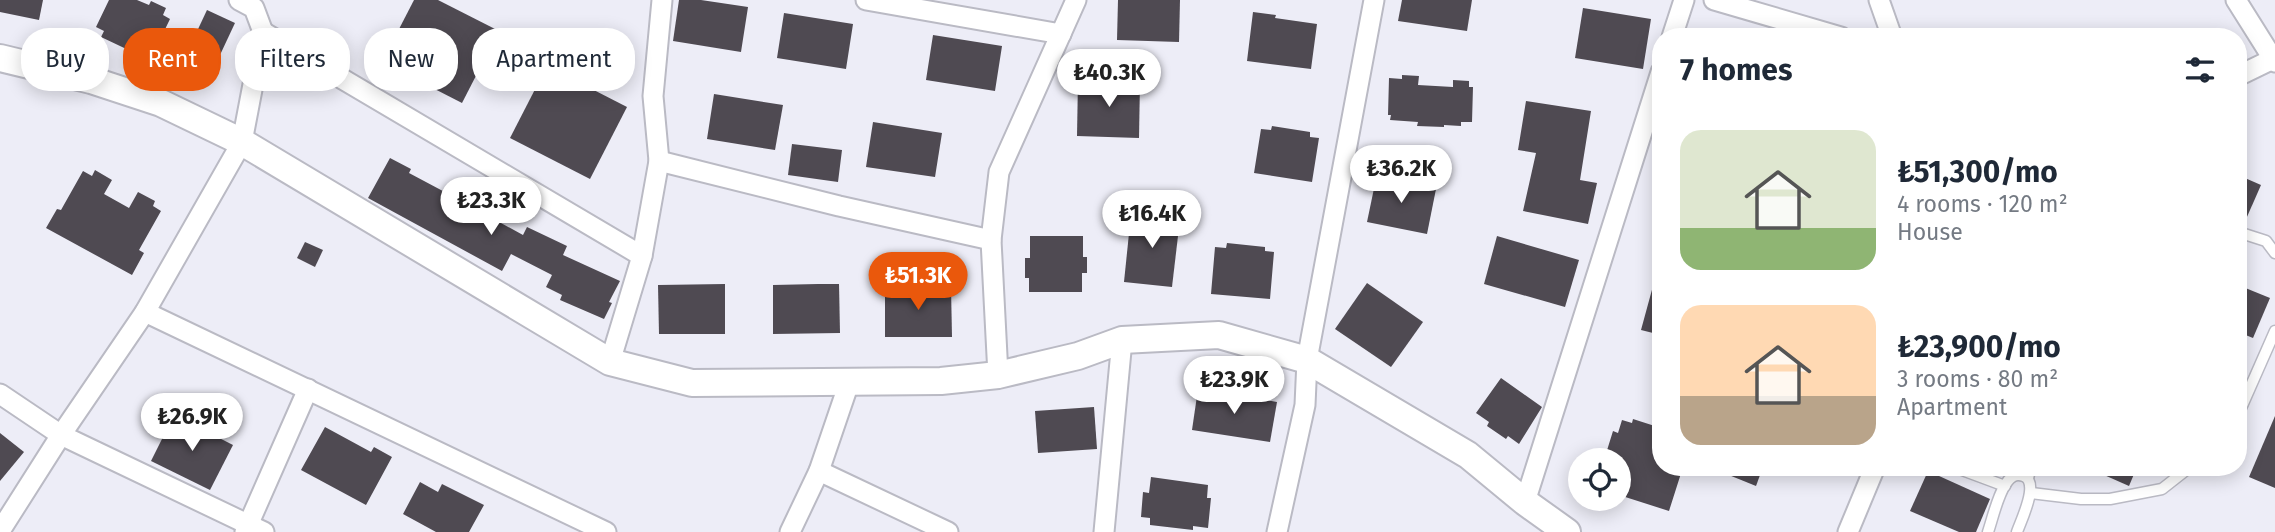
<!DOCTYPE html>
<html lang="en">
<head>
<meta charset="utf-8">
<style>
	:root { --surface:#fff; --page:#f6f6f7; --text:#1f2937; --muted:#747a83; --accent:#ea580c }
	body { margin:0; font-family:"Fira Sans",sans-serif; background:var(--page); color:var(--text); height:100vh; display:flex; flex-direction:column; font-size:26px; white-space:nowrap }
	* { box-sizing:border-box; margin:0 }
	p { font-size:23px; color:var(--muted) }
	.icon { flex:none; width:38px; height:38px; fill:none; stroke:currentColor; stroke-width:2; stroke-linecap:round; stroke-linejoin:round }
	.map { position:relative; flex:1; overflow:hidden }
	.side { position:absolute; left:1652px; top:28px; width:595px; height:448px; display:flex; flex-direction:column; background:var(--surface); border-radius:28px; box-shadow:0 4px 18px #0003 }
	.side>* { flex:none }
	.guide { position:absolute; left:21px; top:28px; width:665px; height:63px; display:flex; gap:14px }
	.fabs { position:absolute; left:1568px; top:448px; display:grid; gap:14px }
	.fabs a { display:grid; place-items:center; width:63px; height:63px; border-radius:50%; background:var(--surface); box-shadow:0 4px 18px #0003; font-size:35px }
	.price { position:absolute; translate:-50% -60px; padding:0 16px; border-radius:24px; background:#fff; color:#222; font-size:23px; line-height:46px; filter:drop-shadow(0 2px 4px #0008) }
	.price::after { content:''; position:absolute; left:50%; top:42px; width:21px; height:16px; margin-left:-10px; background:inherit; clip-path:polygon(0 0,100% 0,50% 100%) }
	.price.selected { background:var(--accent); color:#fff }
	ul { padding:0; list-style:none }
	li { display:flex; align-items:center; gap:21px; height:175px; padding:0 28px }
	li span { display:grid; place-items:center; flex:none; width:196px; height:140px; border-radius:21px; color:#555 }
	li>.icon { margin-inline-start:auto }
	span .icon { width:84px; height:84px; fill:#fffc; stroke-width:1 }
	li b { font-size:30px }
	h2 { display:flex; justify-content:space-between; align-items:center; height:84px; padding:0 28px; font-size:30px }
	.chip { padding:0 24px; border-radius:28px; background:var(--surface); box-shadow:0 4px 18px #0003; font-size:24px; line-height:63px }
	.chip.selected { background:var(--accent); color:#fff }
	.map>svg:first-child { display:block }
	.building { fill:#4f4a52 }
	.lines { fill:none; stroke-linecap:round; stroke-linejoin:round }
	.lane-casing { stroke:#babac4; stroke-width:13 }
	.street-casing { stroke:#babac4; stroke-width:23 }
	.secondary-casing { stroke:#babac4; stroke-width:30 }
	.lane { stroke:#fff; stroke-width:10 }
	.street { stroke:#fff; stroke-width:19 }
	.secondary { stroke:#fff; stroke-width:26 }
</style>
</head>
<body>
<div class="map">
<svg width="2275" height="532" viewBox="0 0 2275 532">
	<rect width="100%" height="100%" fill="#ededf7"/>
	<g class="building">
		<path d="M0,0H43L39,20L0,12Z"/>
		<path d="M109,0H137L149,5L151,1L166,8L163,15L170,19L153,54L142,48L139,55L101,37L104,31L96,27Z"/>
		<path d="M414,0H438L499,31L462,103L382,62Z"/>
		<path d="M679,0H701L748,7L741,52L673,41Z"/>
		<path d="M1118,0H1180L1179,42L1117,40Z"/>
		<path d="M1402,0H1472L1467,31L1398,21Z"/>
		<path d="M1583,8L1651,19L1643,69L1575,58Z"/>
		<path d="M207,10L235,23L212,72L184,59Z"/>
		<path d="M1253,12L1276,15L1275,18L1317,24L1311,69L1247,61Z"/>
		<path d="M784,13L853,24L846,69L777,58Z"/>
		<path d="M933,35L1002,46L995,91L926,80Z"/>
		<path d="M547,66L627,107L590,179L510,138Z"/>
		<path d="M1402,75L1419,76L1418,85L1453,87V80L1469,81V87H1473L1472,122H1461V126L1444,125V127L1417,126L1418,122L1390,120L1391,115H1388L1389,78L1402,79Z"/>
		<path d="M1078,80L1140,81L1139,138L1077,136Z"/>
		<path d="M714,94L783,105L775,150L707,139Z"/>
		<path d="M1526,101L1591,111L1580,180L1597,183L1588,224L1523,211L1536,153L1518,150Z"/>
		<path d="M873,122L942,133L935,177L866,167Z"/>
		<path d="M1272,126L1310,132V137L1319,138L1312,182L1254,173L1261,129L1271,130Z"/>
		<path d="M792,144L842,150L838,182L788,175Z"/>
		<path d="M390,158L411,169L409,173L456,198L460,190L485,204L481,212L523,235L527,227L567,246L563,255L620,281L609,302L612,303L604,319L560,300L562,295L546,287L552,275L511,254L502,271L368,198Z"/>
		<path d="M95,170L112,180L104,194L129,208L138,192L155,201L153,206L161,211L139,250L144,253L132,275L46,228L57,209L61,210L83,171L92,176Z"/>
		<path d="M1377,174L1436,189L1427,234L1367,222Z"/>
		<path d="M2238,175L2261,185L2243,226L2238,225Z"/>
		<path d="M1131,214L1180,219L1172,287L1124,282Z"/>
		<path d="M1030,236H1083V257H1087V273H1082V292H1029V278H1025V258H1030Z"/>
		<path d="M1497,236L1579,260L1565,307L1484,284Z"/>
		<path d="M305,242L323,250L315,267L297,258Z"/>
		<path d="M1227,243L1265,247V251L1274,252L1270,299L1211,294L1215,247L1226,248Z"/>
		<path d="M1656,275H1661V335L1641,330Z"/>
		<path d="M1367,283L1423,322L1391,367L1335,329Z"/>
		<path d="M725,284V334H659L658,285Z"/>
		<path d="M818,284H839L840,333L773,334V285Z"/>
		<path d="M2238,285L2270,298L2253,338L2238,332Z"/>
		<path d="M951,287L952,337H885V288Z"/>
		<path d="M1501,378L1542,407L1519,444L1508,436L1506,439L1487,426L1489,422L1476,413Z"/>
		<path d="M1198,389L1277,402L1270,442L1192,430Z"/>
		<path d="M1094,407L1097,449L1038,453L1035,411Z"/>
		<path d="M174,415L233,445L210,490L151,461Z"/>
		<path d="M2275,416V488L2249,477Z"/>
		<path d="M1633,419L1661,428V467H1683L1669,511L1619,495V460H1604L1613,431L1618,433L1622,420L1632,423Z"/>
		<path d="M325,427L371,452L374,447L392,457L366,505L301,470Z"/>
		<path d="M0,433L24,452L0,481Z"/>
		<path d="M1709,467H1763L1756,486Z"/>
		<path d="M2086,467H2137L2129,486Z"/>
		<path d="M1928,471L1990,499L1976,532H1959L1910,511Z"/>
		<path d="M1151,477L1208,485L1207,498H1211L1208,528L1193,526V530L1150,525V518L1141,517L1143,492L1149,493Z"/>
		<path d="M420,482L438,492L442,484L484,505L469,532H436L403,514Z"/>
	</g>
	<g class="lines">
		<g class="lane-casing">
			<g id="lane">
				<path d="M2238,232L2266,241L2275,253"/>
				<path d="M2238,415L2275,331"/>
				<path d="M1954,467L2005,486"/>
				<path d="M2028,478L2031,467"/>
				<path d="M2031,493L2081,499H2110L2162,489L2190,467"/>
				<path d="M1988,532C1993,517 1997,498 2005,485C2008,480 2013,475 2018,475C2044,475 2021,520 2017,532"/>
			</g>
		</g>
		<g class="street-casing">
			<g id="street">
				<path d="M866,0L1061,34"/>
				<path d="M1714,0L1841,37"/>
				<path d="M1879,0L1892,37"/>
				<path d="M2236,0L2275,62"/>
				<path d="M263,32L642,256"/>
				<path d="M1672,37L1684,0"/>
				<path d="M2238,76L2273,59"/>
				<path d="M659,161L839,206L991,240"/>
				<path d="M145,312L606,532"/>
				<path d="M610,362L642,256L659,161L653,96L662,0"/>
				<path d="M998,375L991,240L999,172L1076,0"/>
				<path d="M0,394L61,435L264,532"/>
				<path d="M819,471L948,532"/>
				<path d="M1525,502L1661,72"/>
				<path d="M0,531L61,435L145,312L242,142L263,32L254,8L239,0"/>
				<path d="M245,532L308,389"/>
				<path d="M790,532L819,471L849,383"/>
				<path d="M1104,532L1122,340"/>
				<path d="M1277,532L1305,405L1307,360L1374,0"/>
				<path d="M1848,532L1875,467"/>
			</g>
		</g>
		<g class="secondary-casing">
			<path id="secondary" d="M0,58L91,80L161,103L242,142L610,362L692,383L941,381L998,375L1078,356L1122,340L1219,335L1307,360L1468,455L1525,502L1567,532"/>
		</g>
		<use href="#lane" class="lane"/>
		<use href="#street" class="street"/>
		<use href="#secondary" class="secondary"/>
	</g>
</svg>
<div class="fabs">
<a><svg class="icon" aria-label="locate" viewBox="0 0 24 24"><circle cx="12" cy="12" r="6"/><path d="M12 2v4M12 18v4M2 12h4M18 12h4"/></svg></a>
</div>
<b class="price" style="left:1109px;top:109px">₺40.3K</b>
<b class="price" style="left:1401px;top:205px">₺36.2K</b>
<b class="price" style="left:491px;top:237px">₺23.3K</b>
<b class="price" style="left:1152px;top:250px">₺16.4K</b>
<b class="price selected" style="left:918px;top:312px">₺51.3K</b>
<b class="price" style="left:1234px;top:416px">₺23.9K</b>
<b class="price" style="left:192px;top:453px">₺26.9K</b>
<div class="guide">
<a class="chip">Buy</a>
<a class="chip selected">Rent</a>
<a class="chip">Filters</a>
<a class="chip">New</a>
<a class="chip">Apartment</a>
</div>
<section class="side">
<h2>7 homes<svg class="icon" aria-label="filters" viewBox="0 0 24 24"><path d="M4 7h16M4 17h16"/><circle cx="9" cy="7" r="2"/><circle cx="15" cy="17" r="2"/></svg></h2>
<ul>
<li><span style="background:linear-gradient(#dfe7d0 70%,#8fb573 0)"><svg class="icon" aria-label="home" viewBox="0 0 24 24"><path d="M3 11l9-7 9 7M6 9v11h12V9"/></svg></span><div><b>₺51,300/mo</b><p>4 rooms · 120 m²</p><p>House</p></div></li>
<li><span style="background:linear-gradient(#ffd9b3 65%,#b9a48a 0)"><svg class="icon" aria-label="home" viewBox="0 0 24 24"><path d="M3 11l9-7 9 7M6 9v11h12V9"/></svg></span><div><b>₺23,900/mo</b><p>3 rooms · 80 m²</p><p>Apartment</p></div></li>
</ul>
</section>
</div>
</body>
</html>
